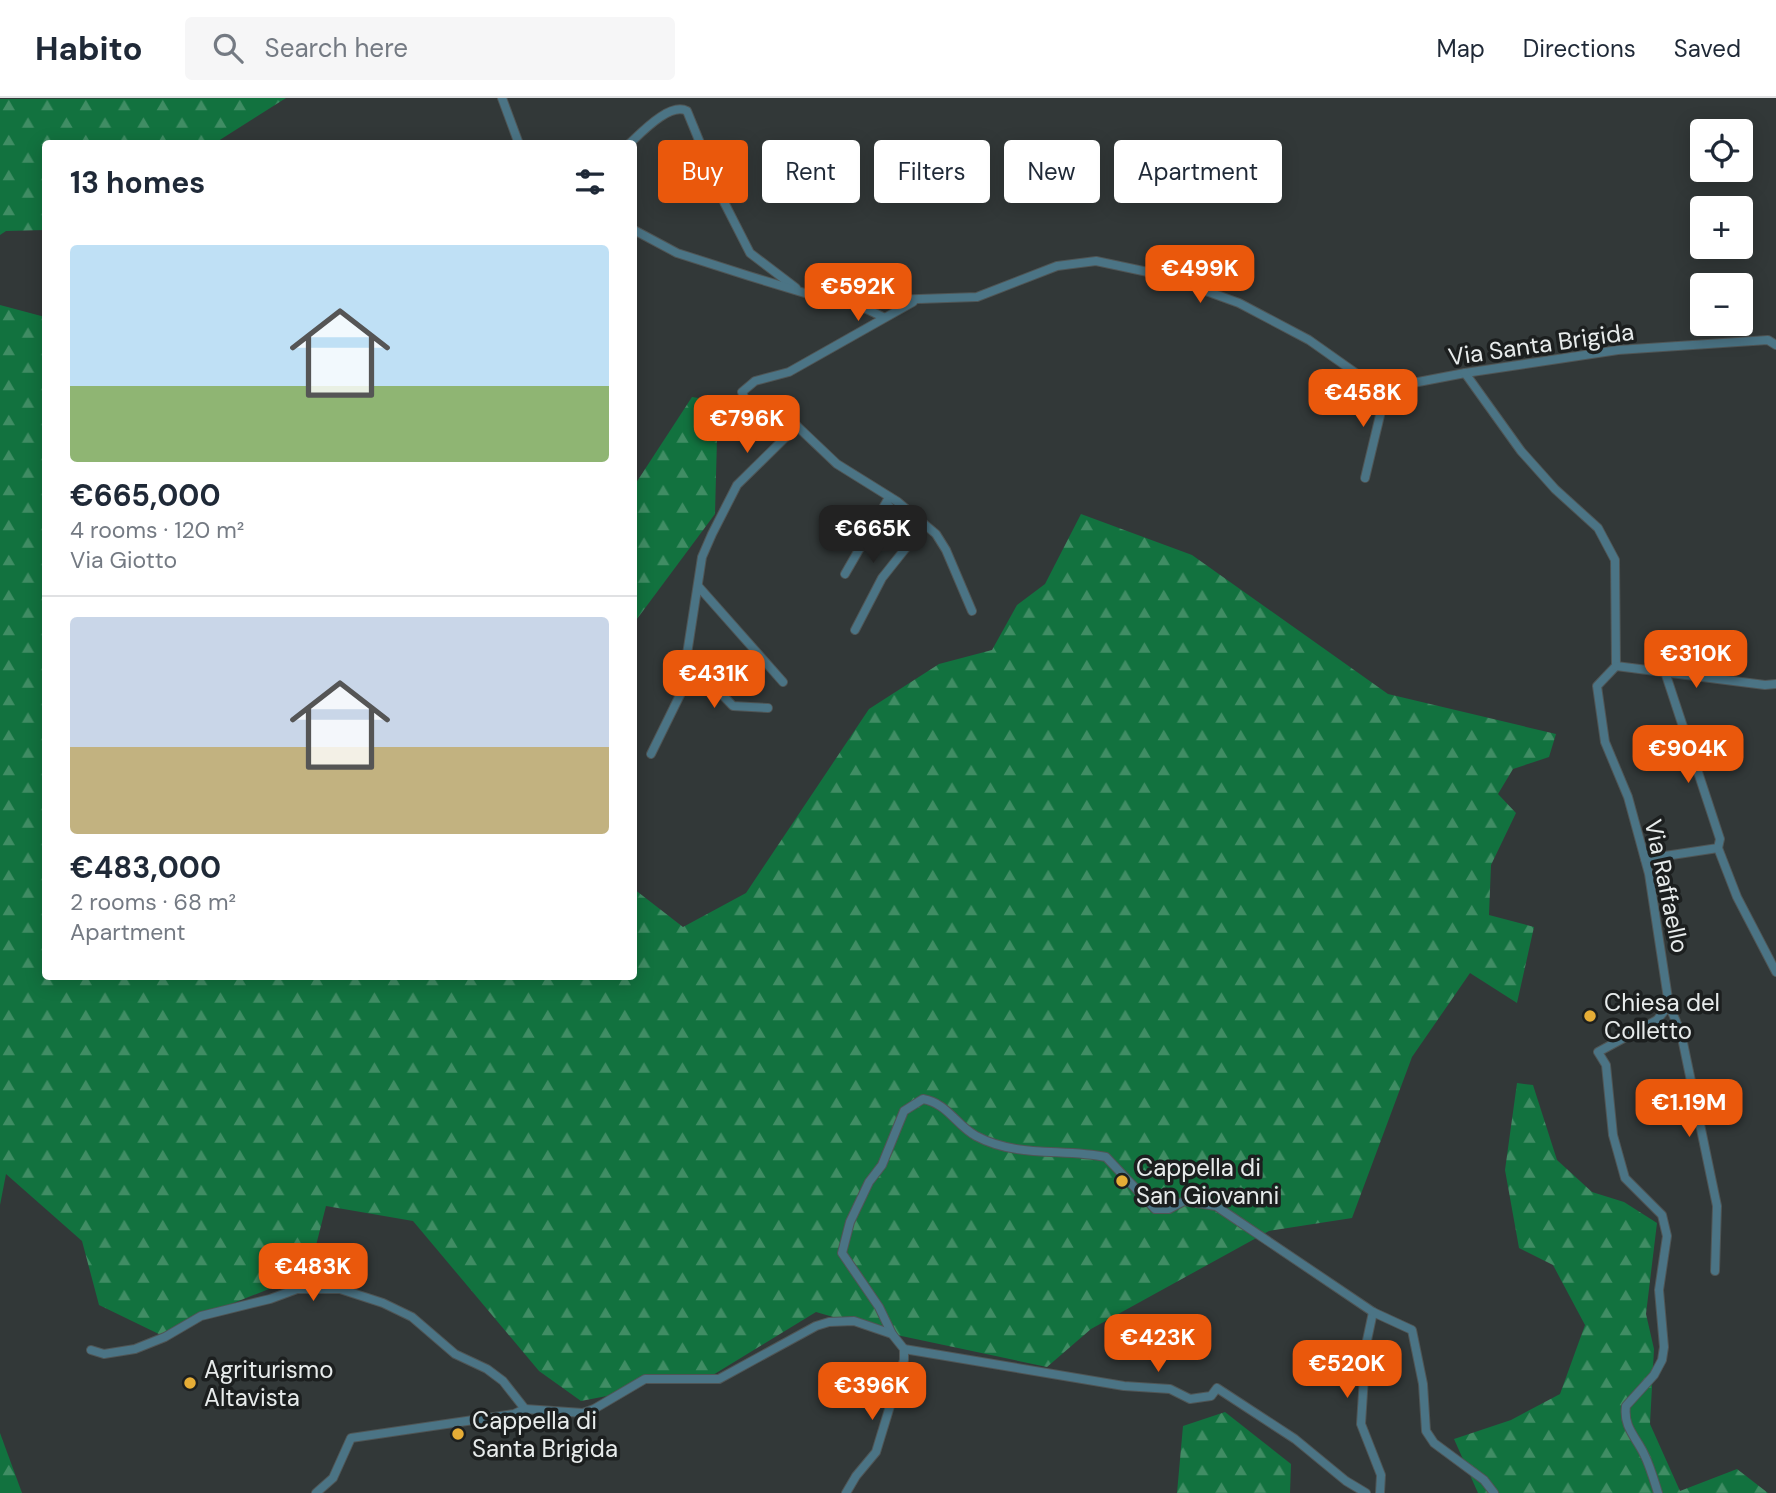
<!DOCTYPE html>
<html lang="en">
<head>
<meta charset="utf-8">
<style>
	:root { --surface:#fff; --page:#f6f6f7; --text:#1f2937; --muted:#747a83; --line:#e0e1e3; --accent:#ea580c }
	body { margin:0; font-family:"DM Sans",sans-serif; background:var(--page); color:var(--text); height:100vh; display:flex; flex-direction:column; font-size:26px; white-space:nowrap }
	* { box-sizing:border-box; margin:0 }
	p { font-size:23px; color:var(--muted) }
	.icon { flex:none; width:38px; height:38px; fill:none; stroke:currentColor; stroke-width:2; stroke-linecap:round; stroke-linejoin:round }
	.map { position:relative; flex:1; overflow:hidden }
	.drawer { position:absolute; left:42px; top:42px; width:595px; height:840px; display:flex; flex-direction:column; background:var(--surface); border-radius:7px; box-shadow:0 4px 18px #0003 }
	.drawer>* { flex:none }
	.hud { position:absolute; left:658px; top:42px; width:665px; height:63px; display:flex; gap:14px }
	.fabs { position:absolute; left:1690px; top:21px; display:grid; gap:14px }
	.fabs a { display:grid; place-items:center; width:63px; height:63px; border-radius:7px; background:var(--surface); box-shadow:0 4px 18px #0003; font-size:35px }
	.price { position:absolute; translate:-50% -60px; padding:0 16px; border-radius:14px; background:var(--accent); color:#fff; font-size:23px; line-height:46px; filter:drop-shadow(0 2px 4px #0008) }
	.price::after { content:''; position:absolute; left:50%; top:42px; width:21px; height:16px; margin-left:-10px; background:inherit; clip-path:polygon(0 0,100% 0,50% 100%) }
	.price.current { background:#222; color:#fff }
	ul { padding:0; list-style:none }
	li { display:grid; align-content:center; gap:14px; height:371px; padding:0 28px }
	li+li { border-top:2px solid var(--line) }
	li span { display:grid; place-items:center; height:217px; border-radius:7px; color:#555 }
	li>.icon { margin-inline-start:auto }
	span .icon { width:126px; height:126px; fill:#fffc; stroke-width:1 }
	li b { font-size:30px }
	h2 { display:flex; justify-content:space-between; align-items:center; height:84px; padding:0 28px; font-size:30px }
	.tag { padding:0 24px; border-radius:7px; background:var(--surface); box-shadow:0 4px 18px #0003; font-size:24px; line-height:63px }
	.tag.current { background:var(--accent); color:#fff }
	header { display:flex; align-items:center; gap:42px; box-sizing:border-box; height:98px; padding:0 35px; background:var(--surface); border-bottom:2px solid var(--line) }
	header strong { font-size:33px }
	nav { display:flex; gap:38px; margin-inline-start:auto; font-size:24px }
	.search { width:490px; height:63px; background:var(--page); display:flex; align-items:center; gap:18px; box-sizing:border-box; padding:0 24px; border-radius:7px; color:var(--muted); font-size:26px }
	.map>svg:first-child { display:block }
	.forest { fill:url(#forest-firs) }
	.lines { fill:none; stroke-linecap:round; stroke-linejoin:round }
	.minor-casing { stroke:#4f5555; stroke-width:10 }
	.minor { stroke:#4b7485; stroke-width:8 }
	.poi-dot { fill:#e6ad36; stroke:#1c1f1f; stroke-width:2.5 }
	.labels { text-anchor:middle; dominant-baseline:central; stroke-width:7; stroke-linejoin:round; paint-order:stroke }
	.street-label { font-size:24px; fill:#e7ebeb; stroke:#1c1f1f }
	.poi-label { font-size:24px; fill:#e7ebeb; stroke:#1c1f1f; text-anchor:start }
</style>
</head>
<body>
<header>
<strong>Habito</strong>
<div class="search"><svg class="icon" aria-label="search" viewBox="0 0 24 24"><circle cx="10" cy="10" r="6"/><path d="M15 15l6 6"/></svg>Search here</div>
<nav><a>Map</a><a>Directions</a><a>Saved</a></nav>
</header>
<div class="map">
<svg width="1776" height="1395" viewBox="0 0 1776 1395">
	<defs>
		<pattern id="forest-firs" width="22" height="20" patternUnits="userSpaceOnUse" patternTransform="scale(1.75)"><rect width="22" height="20" fill="#12723f"/><path d="M5 1l3.5 6h-7zM16 11l3.5 6h-7z" fill="#408d64"/></pattern>
	</defs>
	<rect width="100%" height="100%" fill="#323838"/>
	<g class="forest">
		<path d="M286,0L215,45L46,46L45,132L6,133L0,137V1Z"/>
		<path d="M0,207L45,219L46,878H634V791L683,829L746,795L869,611L939,566L992,552L1017,507L1045,486L1081,416L1192,457L1388,596L1556,636L1549,659L1513,671L1498,696L1516,715L1491,767L1489,817L1534,829L1517,905L1470,875L1412,959L1352,1120L1269,1133L1091,1231L1047,1269L892,1236L816,1214L708,1280L644,1284L612,1297L581,1303L539,1273L413,1123L326,1108L309,1175L201,1218L165,1239L99,1207L82,1143L6,1076L0,1107Z"/>
		<path d="M692,299L718,303L715,416L634,525V388Z"/>
		<path d="M1517,985L1533,987L1557,1062L1592,1094L1624,1104L1657,1125L1646,1216L1654,1251L1650,1326L1680,1393L1737,1371L1768,1395H1478L1454,1341L1511,1322L1560,1296L1585,1227L1553,1167L1519,1150L1505,1072Z"/>
		<path d="M1225,1314L1291,1366L1290,1395H1177L1183,1328Z"/>
		<path d="M0,1335L22,1395H0Z"/>
	</g>
	<g class="lines">
		<g class="minor-casing">
			<g id="minor">
				<path d="M502,0L519,46"/>
				<path d="M629,46C642,34 670,4 687,13L725,106L750,155L796,190"/>
				<path d="M634,132L677,155L749,178L808,196L860,203L977,199L1057,168L1096,163L1162,177L1239,205L1309,242L1367,283L1392,289L1465,275L1618,252L1768,242L1776,247"/>
				<path d="M850,203L883,219"/>
				<path d="M1465,275L1521,353L1555,391L1598,430L1615,462L1616,568L1597,588L1605,644L1628,699L1649,776L1669,907L1657,922L1598,954L1606,967L1613,1037L1625,1080L1662,1117L1667,1138L1659,1192L1664,1249L1662,1262L1654,1277L1626,1308C1623,1329 1636,1339 1644,1356C1650,1368 1654,1382 1658,1395"/>
				<path d="M797,328L837,366L898,404L936,436L946,452L972,513"/>
				<path d="M1365,380L1387,288"/>
				<path d="M845,476L887,403"/>
				<path d="M698,488L783,584"/>
				<path d="M855,532L882,480L909,446L912,436L888,407"/>
				<path d="M685,558L733,608L768,610"/>
				<path d="M1616,568L1765,587L1776,586"/>
				<path d="M651,656L681,595L702,459L712,436L737,387L797,328L783,316L746,304L742,294L755,283L789,274L913,204"/>
				<path d="M1718,750L1737,799L1776,874"/>
				<path d="M1645,761L1718,750L1720,741L1665,574"/>
				<path d="M1669,907L1681,935L1717,1108L1715,1173"/>
				<path d="M1373,1214L1366,1247L1361,1326L1381,1377L1380,1395"/>
				<path d="M892,1236L879,1209L842,1155L850,1124L869,1084L882,1067L904,1013L923,1001C947,1005 956,1027 976,1038C1017,1060 1063,1050 1106,1059L1155,1111H1169L1184,1103L1216,1108L1373,1214L1412,1232L1423,1286L1426,1333L1434,1345L1484,1382L1494,1395"/>
				<path d="M904,1251L1124,1288L1170,1291L1190,1301L1211,1298L1217,1290L1295,1341L1346,1383L1366,1395"/>
				<path d="M91,1252L104,1256L135,1251L165,1239L201,1218L270,1201L297,1191H340L383,1205L412,1219L455,1256L487,1271L503,1283L525,1311"/>
				<path d="M316,1395L333,1380L351,1340L514,1316L525,1311L583,1315L594,1311L645,1281H719L816,1228L829,1224L854,1223L892,1236L904,1251V1262L876,1354L856,1378L846,1395"/>
			</g>
		</g>
		<use href="#minor" class="minor"/>
	</g>
	<g class="poi-dot">
		<circle cx="1590" cy="918" r="7"/>
		<circle cx="1122" cy="1083" r="7"/>
		<circle cx="190" cy="1285" r="7"/>
		<circle cx="458" cy="1336" r="7"/>
	</g>
	<g class="labels">
		<g class="street-label">
			<text transform="translate(1541 246) rotate(-8)">Via Santa Brigida</text>
			<text transform="translate(1667 788) rotate(78)">Via Raffaello</text>
		</g>
		<g class="poi-label">
			<text x="1604" y="904">Chiesa del<tspan x="1604" dy="28">Colletto</tspan></text>
			<text x="1136" y="1069">Cappella di<tspan x="1136" dy="28">San Giovanni</tspan></text>
			<text x="204" y="1271">Agriturismo<tspan x="204" dy="28">Altavista</tspan></text>
			<text x="472" y="1322">Cappella di<tspan x="472" dy="28">Santa Brigida</tspan></text>
		</g>
	</g>
</svg>
<div class="fabs">
<a><svg class="icon" aria-label="locate" viewBox="0 0 24 24"><circle cx="12" cy="12" r="6"/><path d="M12 2v4M12 18v4M2 12h4M18 12h4"/></svg></a>
<a>+</a>
<a>−</a>
</div>
<b class="price" style="left:1200px;top:207px">€499K</b>
<b class="price" style="left:858px;top:225px">€592K</b>
<b class="price" style="left:1363px;top:331px">€458K</b>
<b class="price" style="left:747px;top:357px">€796K</b>
<b class="price current" style="left:873px;top:467px">€665K</b>
<b class="price" style="left:1696px;top:592px">€310K</b>
<b class="price" style="left:714px;top:612px">€431K</b>
<b class="price" style="left:1688px;top:687px">€904K</b>
<b class="price" style="left:1689px;top:1041px">€1.19M</b>
<b class="price" style="left:313px;top:1205px">€483K</b>
<b class="price" style="left:1158px;top:1276px">€423K</b>
<b class="price" style="left:1347px;top:1302px">€520K</b>
<b class="price" style="left:872px;top:1324px">€396K</b>
<div class="hud">
<a class="tag current">Buy</a>
<a class="tag">Rent</a>
<a class="tag">Filters</a>
<a class="tag">New</a>
<a class="tag">Apartment</a>
</div>
<section class="drawer">
<h2>13 homes<svg class="icon" aria-label="filters" viewBox="0 0 24 24"><path d="M4 7h16M4 17h16"/><circle cx="9" cy="7" r="2"/><circle cx="15" cy="17" r="2"/></svg></h2>
<ul>
<li><span style="background:linear-gradient(#bfe0f5 65%,#8fb573 0)"><svg class="icon" aria-label="home" viewBox="0 0 24 24"><path d="M3 11l9-7 9 7M6 9v11h12V9"/></svg></span><div><b>€665,000</b><p>4 rooms · 120 m²</p><p>Via Giotto</p></div></li>
<li><span style="background:linear-gradient(#c9d6e8 60%,#c2b280 0)"><svg class="icon" aria-label="home" viewBox="0 0 24 24"><path d="M3 11l9-7 9 7M6 9v11h12V9"/></svg></span><div><b>€483,000</b><p>2 rooms · 68 m²</p><p>Apartment</p></div></li>
</ul>
</section>
</div>
</body>
</html>
